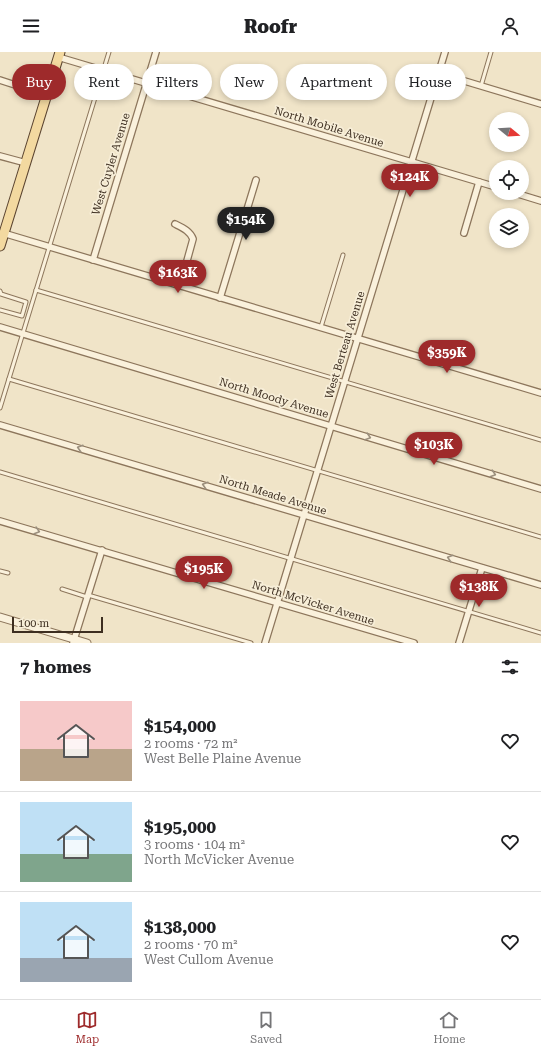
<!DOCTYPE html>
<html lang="en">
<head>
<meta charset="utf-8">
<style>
	:root { --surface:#fff; --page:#f6f6f6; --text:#202124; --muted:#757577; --line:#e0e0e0; --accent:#9e2a2b }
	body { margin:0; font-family:"Roboto Serif",serif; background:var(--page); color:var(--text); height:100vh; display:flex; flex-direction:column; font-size:15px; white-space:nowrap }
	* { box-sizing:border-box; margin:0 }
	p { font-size:13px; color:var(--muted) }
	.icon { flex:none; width:22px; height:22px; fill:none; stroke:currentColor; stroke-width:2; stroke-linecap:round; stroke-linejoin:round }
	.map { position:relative; height:591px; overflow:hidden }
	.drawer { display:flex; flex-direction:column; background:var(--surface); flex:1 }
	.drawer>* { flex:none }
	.banner { position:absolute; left:12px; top:12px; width:517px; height:36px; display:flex; gap:8px }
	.needle { width:26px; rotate:108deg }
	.buttons { position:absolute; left:489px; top:60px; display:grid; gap:8px }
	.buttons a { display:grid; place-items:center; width:40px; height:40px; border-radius:50%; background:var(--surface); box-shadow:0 2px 6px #0003; font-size:20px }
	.scale { position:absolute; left:12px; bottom:10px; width:91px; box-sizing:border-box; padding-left:4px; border:2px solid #3d2e20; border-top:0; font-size:11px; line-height:14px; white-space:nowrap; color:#3d2e20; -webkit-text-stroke:3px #f7eed8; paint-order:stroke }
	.price { position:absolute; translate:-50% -34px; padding:0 9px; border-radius:14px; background:var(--accent); color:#fff; font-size:13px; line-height:26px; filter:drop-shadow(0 1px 2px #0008) }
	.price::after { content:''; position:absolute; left:50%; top:24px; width:12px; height:9px; margin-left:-6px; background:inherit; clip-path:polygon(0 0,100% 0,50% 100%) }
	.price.current { background:#222; color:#fff }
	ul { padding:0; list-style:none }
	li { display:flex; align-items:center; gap:12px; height:100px; padding:0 20px }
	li+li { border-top:1px solid var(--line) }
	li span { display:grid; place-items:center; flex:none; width:112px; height:80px; border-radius:0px; color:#555 }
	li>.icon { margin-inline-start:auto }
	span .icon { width:48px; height:48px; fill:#fffc; stroke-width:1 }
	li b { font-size:17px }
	h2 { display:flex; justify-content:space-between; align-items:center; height:48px; padding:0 20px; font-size:17px }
	.chip { padding:0 14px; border-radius:18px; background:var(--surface); box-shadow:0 2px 6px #0003; font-size:14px; line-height:36px }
	.chip.current { background:var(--accent); color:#fff }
	header { display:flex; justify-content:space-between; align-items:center; height:52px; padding:0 20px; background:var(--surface); font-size:18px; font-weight:800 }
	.tabs { display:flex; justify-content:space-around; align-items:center; height:56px; border-top:1px solid var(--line); background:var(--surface); font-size:11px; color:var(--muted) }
	.tabs a { display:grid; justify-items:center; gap:2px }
	.tabs .current { color:var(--accent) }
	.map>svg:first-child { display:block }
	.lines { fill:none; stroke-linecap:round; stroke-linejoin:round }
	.service-casing { stroke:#8d765c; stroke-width:5 }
	.minor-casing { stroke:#8d765c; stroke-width:8 }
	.tertiary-casing { stroke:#8d765c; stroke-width:9 }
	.primary-casing { stroke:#5b4430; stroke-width:11 }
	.service { stroke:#faf1dc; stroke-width:3 }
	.minor { stroke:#faf1dc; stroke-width:5.5 }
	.tertiary { stroke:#faf1dc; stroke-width:7 }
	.primary { stroke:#f3d9a0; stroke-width:9 }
	.oneway { stroke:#9c907e }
	.labels { text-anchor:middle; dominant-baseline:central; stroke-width:3.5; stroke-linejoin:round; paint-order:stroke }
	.street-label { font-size:11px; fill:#3d2e20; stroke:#f7eed8 }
</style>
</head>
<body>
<header><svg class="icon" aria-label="menu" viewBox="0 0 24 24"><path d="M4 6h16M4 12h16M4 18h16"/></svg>Roofr<svg class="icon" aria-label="person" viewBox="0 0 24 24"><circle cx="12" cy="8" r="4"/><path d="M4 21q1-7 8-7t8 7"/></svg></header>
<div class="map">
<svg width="541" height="591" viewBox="0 0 541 591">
	<rect width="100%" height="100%" fill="#f0e4c8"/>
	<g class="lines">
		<g class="service-casing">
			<g id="service">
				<path d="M481,34L491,0"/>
				<path d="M36,238L541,388"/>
				<path d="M0,239L1,242L26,250L22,264L0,258"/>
				<path d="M321,275L343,203"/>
				<path d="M9,327L541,485"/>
				<path d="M0,356L109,0"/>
				<path d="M0,420L541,581"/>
				<path d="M0,519L8,521"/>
				<path d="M62,537L87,545"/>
				<path d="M88,543L251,591"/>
			</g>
		</g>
		<g class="minor-casing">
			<g id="minor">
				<path d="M58,5L496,135"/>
				<path d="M438,21L541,52"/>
				<path d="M0,28L46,43"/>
				<path d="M0,104L26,111"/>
				<path d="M515,141L541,149"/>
				<path d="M175,172C183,176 190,179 193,187L180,234"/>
				<path d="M3,181L541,341"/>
				<path d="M464,181L479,130"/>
				<path d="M93,208L156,0"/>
				<path d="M220,246L256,128"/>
				<path d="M0,275L541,437"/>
				<path d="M0,373L541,533"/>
				<path d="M0,469L414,591"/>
				<path d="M73,591L102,498"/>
				<path d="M265,591L445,0"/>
				<path d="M459,591L482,516"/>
			</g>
		</g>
		<g class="tertiary-casing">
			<path id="tertiary" d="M0,565L87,591"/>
		</g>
		<g class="primary-casing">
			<path id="primary" d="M0,194L60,0"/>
		</g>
		<use href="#service" class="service"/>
		<use href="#minor" class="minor"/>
		<use href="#tertiary" class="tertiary"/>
		<use href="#primary" class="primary"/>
	</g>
	<defs><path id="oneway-chevron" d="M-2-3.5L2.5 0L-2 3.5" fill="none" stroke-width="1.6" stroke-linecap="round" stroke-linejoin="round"/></defs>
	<g class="oneway">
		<use href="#oneway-chevron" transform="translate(368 385) rotate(17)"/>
		<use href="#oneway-chevron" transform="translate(80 396) rotate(-163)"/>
		<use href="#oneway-chevron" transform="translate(493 422) rotate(17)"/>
		<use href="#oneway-chevron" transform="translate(205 433) rotate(-163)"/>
		<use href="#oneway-chevron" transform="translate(37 479) rotate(16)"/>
		<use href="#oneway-chevron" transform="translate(450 506) rotate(-163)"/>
	</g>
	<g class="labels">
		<g class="street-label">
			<text transform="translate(329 75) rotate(17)">North Mobile Avenue</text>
			<text transform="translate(111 112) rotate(-73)">West Cuyler Avenue</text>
			<text transform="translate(345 293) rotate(-73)">West Berteau Avenue</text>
			<text transform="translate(274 346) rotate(17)">North Moody Avenue</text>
			<text transform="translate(273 443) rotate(17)">North Meade Avenue</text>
			<text transform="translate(313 551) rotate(17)">North McVicker Avenue</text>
		</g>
	</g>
</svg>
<div class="buttons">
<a><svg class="needle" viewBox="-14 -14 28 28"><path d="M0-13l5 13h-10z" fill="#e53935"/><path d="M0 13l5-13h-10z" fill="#757577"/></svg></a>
<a><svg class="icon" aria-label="locate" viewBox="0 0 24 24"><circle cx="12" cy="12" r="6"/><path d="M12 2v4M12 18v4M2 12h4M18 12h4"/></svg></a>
<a><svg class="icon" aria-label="layers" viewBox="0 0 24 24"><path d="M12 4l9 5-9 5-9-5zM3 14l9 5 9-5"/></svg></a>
</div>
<div class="scale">100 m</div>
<b class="price" style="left:410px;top:146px">$124K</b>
<b class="price current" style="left:246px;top:189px">$154K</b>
<b class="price" style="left:178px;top:242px">$163K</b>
<b class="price" style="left:447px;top:322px">$359K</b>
<b class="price" style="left:434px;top:414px">$103K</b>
<b class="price" style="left:204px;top:538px">$195K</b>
<b class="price" style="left:479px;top:556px">$138K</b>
<div class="banner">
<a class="chip current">Buy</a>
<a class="chip">Rent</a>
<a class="chip">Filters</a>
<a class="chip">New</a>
<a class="chip">Apartment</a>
<a class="chip">House</a>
</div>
</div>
<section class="drawer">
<h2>7 homes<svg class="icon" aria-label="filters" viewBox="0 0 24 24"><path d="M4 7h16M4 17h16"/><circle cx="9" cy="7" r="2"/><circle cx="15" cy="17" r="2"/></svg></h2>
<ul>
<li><span style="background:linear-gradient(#f6c9c9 60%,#b9a48a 0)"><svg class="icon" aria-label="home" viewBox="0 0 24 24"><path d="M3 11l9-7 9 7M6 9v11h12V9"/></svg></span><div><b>$154,000</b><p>2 rooms · 72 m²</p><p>West Belle Plaine Avenue</p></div><svg class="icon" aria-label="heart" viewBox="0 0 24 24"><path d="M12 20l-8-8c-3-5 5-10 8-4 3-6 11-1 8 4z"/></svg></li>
<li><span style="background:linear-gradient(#bfe0f5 65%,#7fa58c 0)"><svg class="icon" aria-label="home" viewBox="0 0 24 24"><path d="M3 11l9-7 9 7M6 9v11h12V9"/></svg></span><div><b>$195,000</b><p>3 rooms · 104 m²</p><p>North McVicker Avenue</p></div><svg class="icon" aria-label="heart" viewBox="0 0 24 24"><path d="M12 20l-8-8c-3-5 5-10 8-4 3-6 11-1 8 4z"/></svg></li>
<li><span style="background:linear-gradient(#bfe0f5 70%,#9aa5b1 0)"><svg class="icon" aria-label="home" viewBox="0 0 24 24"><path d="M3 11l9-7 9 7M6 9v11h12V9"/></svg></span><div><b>$138,000</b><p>2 rooms · 70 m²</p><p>West Cullom Avenue</p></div><svg class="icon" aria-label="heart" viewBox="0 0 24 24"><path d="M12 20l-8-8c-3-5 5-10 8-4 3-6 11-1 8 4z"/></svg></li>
</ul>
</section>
<nav class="tabs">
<a class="current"><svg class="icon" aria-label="map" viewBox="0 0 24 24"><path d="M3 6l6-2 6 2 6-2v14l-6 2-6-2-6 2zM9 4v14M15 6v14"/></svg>Map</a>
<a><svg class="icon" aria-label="saved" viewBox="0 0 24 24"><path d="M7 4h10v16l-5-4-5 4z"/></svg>Saved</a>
<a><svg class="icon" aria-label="home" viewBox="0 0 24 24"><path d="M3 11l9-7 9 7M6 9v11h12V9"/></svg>Home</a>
</nav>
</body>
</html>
